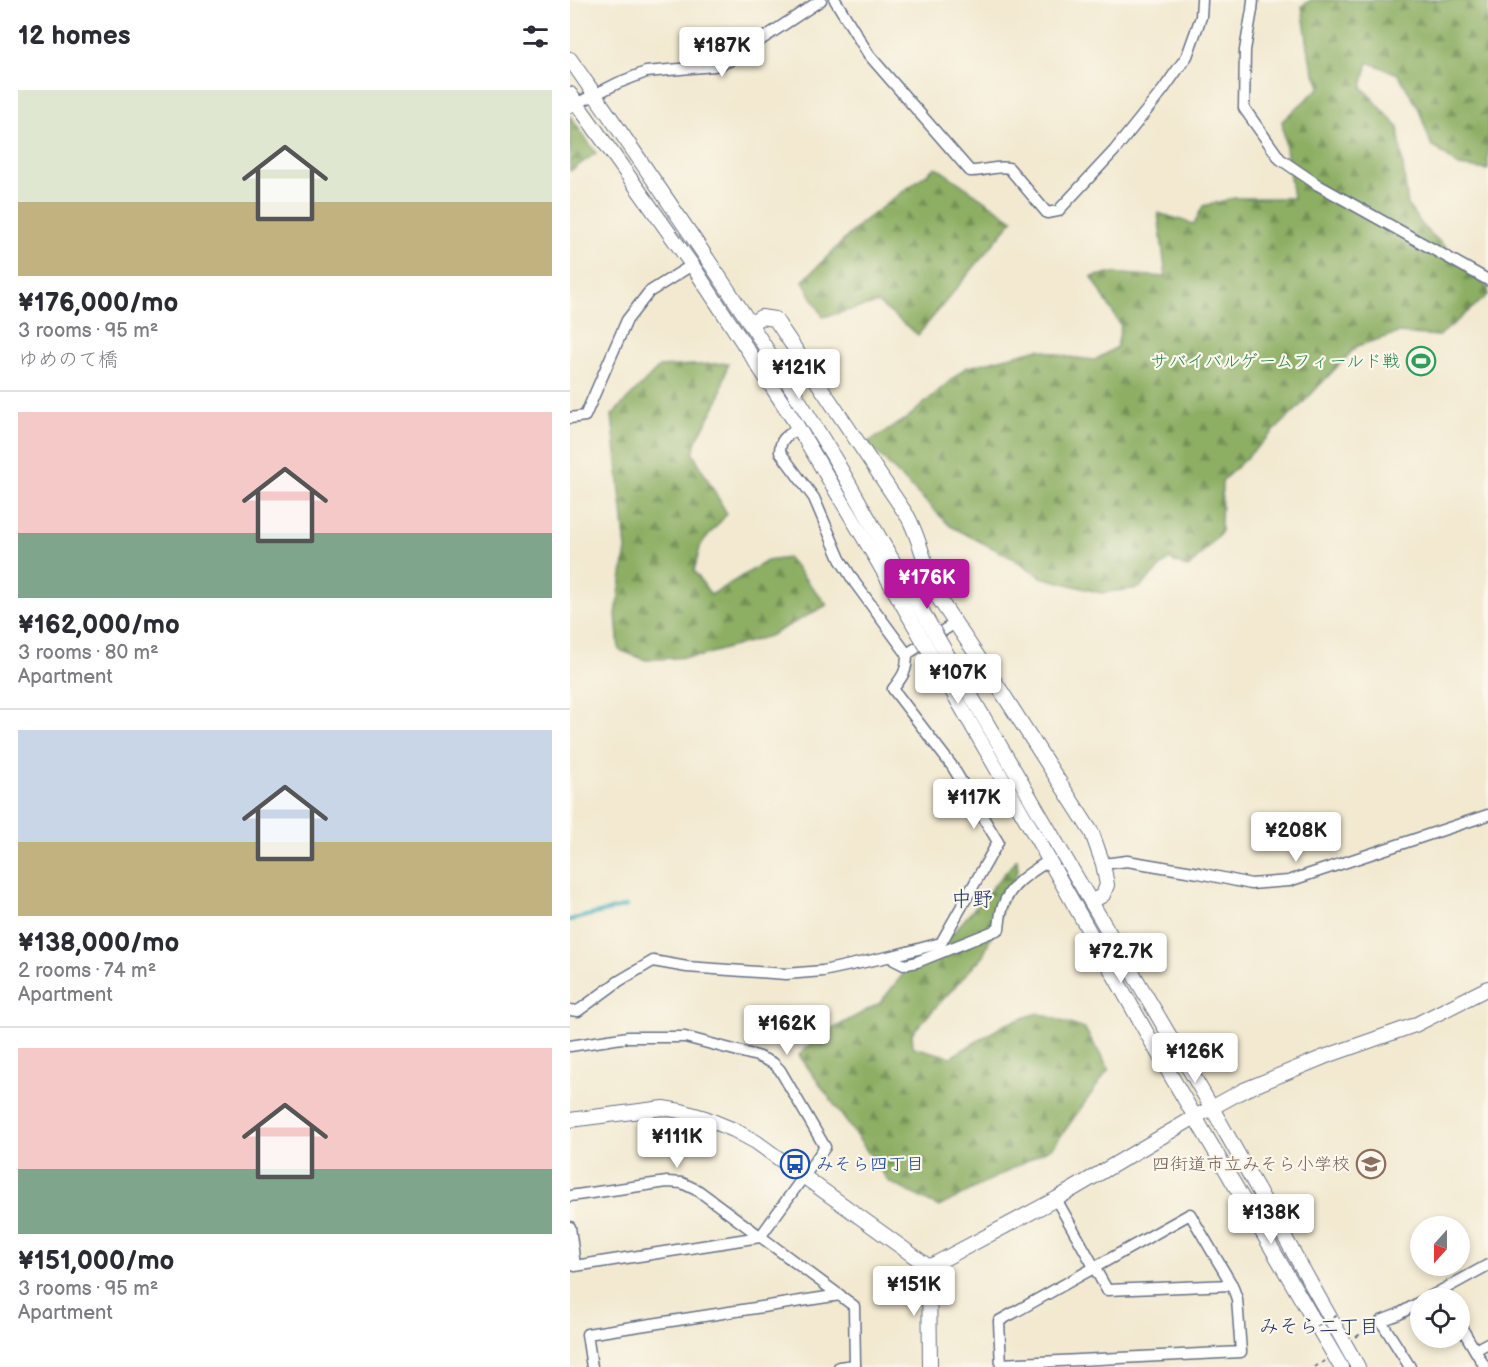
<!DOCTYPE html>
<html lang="en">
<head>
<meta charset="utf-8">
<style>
	:root { --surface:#fff; --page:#f7f7f7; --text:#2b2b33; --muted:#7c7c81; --line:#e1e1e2; --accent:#b5179e }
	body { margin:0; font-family:"Balsamiq Sans","Klee One",sans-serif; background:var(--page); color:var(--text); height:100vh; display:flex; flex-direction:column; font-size:22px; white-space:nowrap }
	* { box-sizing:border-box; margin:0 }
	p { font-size:20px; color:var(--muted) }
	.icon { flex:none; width:33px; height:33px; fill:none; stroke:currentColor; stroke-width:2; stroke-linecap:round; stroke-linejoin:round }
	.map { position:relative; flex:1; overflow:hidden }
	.side { display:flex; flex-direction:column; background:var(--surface); width:570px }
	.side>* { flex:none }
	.needle { width:39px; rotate:201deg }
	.controls { position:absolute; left:840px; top:1216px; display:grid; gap:12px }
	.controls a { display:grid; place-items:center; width:60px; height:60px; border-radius:50%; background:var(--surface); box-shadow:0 3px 9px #0003; font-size:30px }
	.price { position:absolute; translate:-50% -51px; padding:0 14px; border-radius:6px; background:#fff; color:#222; font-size:20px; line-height:39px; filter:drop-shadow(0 2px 3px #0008) }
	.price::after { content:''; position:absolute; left:50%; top:36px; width:18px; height:14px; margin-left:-9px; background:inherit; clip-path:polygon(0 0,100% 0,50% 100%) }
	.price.current { background:var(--accent); color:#fff }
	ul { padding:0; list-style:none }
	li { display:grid; align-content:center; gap:12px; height:318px; padding:0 18px }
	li+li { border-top:2px solid var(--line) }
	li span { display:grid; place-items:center; height:186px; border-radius:0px; color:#555 }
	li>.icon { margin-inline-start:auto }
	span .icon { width:108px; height:108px; fill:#fffc; stroke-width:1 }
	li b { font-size:26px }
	h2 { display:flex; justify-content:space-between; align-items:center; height:72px; padding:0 18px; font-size:26px }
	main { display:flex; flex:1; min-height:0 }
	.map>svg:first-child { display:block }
	.forest { fill:url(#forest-firs); stroke:#546f60; stroke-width:1.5 }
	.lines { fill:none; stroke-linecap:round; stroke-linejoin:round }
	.stream { stroke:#43b2bf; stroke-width:4 }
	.minor-casing { stroke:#667086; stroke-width:13 }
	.tertiary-casing { stroke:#667086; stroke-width:16 }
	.path { stroke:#667086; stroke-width:2; stroke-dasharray:4.5 4.5; stroke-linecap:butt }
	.minor { stroke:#fff; stroke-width:10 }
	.tertiary { stroke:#fff; stroke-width:14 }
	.tertiary-bridge-casing { stroke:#667086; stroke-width:16; stroke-linecap:butt }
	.path-bridge { stroke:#667086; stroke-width:2; stroke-dasharray:4.5 4.5; stroke-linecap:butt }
	.tertiary-bridge { stroke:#fff; stroke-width:14 }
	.labels { text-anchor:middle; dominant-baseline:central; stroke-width:4.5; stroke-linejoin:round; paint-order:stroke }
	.leisure-label { font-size:18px; fill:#27864d; stroke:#fbf7ec; text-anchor:end }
	.transit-label { font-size:18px; fill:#164399; stroke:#fbf7ec; text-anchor:start }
	.education-label { font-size:18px; fill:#785e54; stroke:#fbf7ec; text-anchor:end }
	.neighbourhood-label { font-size:20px; fill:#1b2f5e; stroke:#fbf7ec }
	.quarter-label { font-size:21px; fill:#1b2f5e; stroke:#fbf7ec }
</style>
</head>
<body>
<main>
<section class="side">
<h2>12 homes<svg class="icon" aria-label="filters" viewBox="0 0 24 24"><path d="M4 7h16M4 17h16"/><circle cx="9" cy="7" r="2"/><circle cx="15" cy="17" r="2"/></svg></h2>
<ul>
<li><span style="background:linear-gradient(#dfe7d0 60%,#c2b280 0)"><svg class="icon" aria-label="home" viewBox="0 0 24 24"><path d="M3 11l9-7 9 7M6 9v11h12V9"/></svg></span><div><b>¥176,000/mo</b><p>3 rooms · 95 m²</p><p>ゆめのて橋</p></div></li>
<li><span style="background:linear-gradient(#f6c9c9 65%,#7fa58c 0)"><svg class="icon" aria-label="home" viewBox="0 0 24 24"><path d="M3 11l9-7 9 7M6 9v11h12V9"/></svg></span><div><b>¥162,000/mo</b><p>3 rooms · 80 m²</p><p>Apartment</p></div></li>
<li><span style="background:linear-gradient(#c9d6e8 60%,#c2b280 0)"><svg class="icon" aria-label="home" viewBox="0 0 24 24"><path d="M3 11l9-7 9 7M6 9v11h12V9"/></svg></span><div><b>¥138,000/mo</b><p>2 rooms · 74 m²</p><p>Apartment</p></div></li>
<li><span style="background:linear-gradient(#f6c9c9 65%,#7fa58c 0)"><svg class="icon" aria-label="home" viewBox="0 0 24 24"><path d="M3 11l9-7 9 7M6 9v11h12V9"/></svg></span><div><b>¥151,000/mo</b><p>3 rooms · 95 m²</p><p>Apartment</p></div></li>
</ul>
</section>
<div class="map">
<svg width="918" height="1367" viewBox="0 0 918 1367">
	<defs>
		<pattern id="forest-firs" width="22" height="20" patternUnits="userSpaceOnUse" patternTransform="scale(1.5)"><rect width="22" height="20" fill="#8daf63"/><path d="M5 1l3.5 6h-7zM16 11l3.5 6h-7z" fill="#728f55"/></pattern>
	</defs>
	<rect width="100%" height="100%" fill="#fbf7ec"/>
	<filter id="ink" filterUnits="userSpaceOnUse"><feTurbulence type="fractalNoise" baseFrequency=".0167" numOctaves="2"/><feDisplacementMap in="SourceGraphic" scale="12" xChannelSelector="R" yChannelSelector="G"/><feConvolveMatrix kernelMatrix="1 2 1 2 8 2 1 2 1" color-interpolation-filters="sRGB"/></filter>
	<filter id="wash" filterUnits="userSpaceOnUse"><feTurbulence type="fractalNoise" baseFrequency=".008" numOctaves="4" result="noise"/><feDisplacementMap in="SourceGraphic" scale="24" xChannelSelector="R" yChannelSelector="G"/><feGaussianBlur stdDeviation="1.35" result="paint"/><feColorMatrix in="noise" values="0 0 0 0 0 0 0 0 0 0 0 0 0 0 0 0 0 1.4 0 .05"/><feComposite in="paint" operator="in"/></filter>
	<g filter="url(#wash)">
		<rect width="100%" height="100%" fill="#f2e9d0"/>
		<g class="forest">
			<path d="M741,0H918V170L889,166L861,144L848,107L828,74L798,62L792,87L828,127L838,206L853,226L918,288V295L869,336L828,333L787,346L727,409L652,481L651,533L618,568L599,559L569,588L531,593L471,577L444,559L380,526L297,443L336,419L395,368L469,349L498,357L525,360L547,347L551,326L522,277L539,273L596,277L588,213L624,224L633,206L664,198H723L712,121L750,87L740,60L732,6Z"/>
			<path d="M0,116L26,153L0,171Z"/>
			<path d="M366,167L443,220L348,335L308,303L253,317L233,281L291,223Z"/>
			<path d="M158,363L149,399L126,441L123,453L157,514L131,544L124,571L141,595L197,561L218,558L257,605L199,636L131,656L76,660L49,650L46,614L56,549L42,415L89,367Z"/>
			<path d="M447,859L448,870L413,956L342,1033L343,1047L381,1057L436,1024L468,1013L515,1029L539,1069L483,1147L369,1207L319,1182L229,1055L251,1035L310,1003L337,969L373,951L382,934Z"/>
		</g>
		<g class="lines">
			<path class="stream" d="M0,920L57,906"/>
		</g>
	</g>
	<g filter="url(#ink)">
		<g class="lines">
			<g class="minor-casing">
				<g id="minor">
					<path d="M265,0L299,55L400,171C413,172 426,165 439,168L477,213L488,211L544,151L593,90L617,56L631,17L632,0"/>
					<path d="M683,0L682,10L675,50L674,108L710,159L748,185L918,280"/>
					<path d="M0,107L48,83L76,72L144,66L159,61L251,0"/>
					<path d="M0,418L15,416L57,320L79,292L122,265"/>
					<path d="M337,654L385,623"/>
					<path d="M533,864L557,861L629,873L681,884L719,881L918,815"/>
					<path d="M322,956L324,960L334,965L347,962L429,929C430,922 430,913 433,906C440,884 461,872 480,860"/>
					<path d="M0,1010L8,1011L49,981L83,961L117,967L216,974L253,971L322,956L371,943L428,842L382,766L323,689C333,676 337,671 337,654L285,583L270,559L244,498L210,452C210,437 218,436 229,428"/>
					<path d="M0,1046L58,1037H115L187,1056L203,1063L210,1070L255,1147L190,1237L5,1266L0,1227"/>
					<path d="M0,1196L97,1182L112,1183L129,1191L284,1306L285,1365"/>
					<path d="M486,1199L537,1290L662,1285"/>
					<path d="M856,1299L918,1265"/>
					<path d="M890,1325L915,1367"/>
					<path d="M905,1350L918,1343"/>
					<path d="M431,1364L671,1352L667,1299L662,1285L620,1214L429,1321L431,1367"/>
					<path d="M22,1367L17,1334L270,1295"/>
					<path d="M269,1367L285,1365V1367"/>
					<path d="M840,1367L811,1321L829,1314L850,1302"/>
				</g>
			</g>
			<g class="tertiary-casing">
				<g id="tertiary">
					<path d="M0,59C88,186 177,313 257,446C278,480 296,515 316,549"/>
					<path d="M0,94L122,265L223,419L304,555"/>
					<path d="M180,324L191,317L205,319L338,517C352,543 356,573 369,599L433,694L522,833L533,864L537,885L533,895L521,902"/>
					<path d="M487,844L642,1108L788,1367"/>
					<path d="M471,846L597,1069L771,1367"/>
					<path d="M0,1120L93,1108L111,1111L135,1118L164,1130L186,1142L359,1267"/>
					<path d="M359,1267L486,1199L625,1117L674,1090L754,1057L845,1025L918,988"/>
					<path d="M359,1267L360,1367"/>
				</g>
			</g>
			<g class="path">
				<path d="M786,1337L801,1327"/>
				<path d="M744,1367L755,1361"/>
			</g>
			<use href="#minor" class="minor"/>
			<use href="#tertiary" class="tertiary"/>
			<g class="tertiary-bridge-casing">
				<g id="tertiary-bridge">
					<path d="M316,549L487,844"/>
					<path d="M304,555L471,846"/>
				</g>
			</g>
			<path class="path-bridge" d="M739,1331L768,1315"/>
			<use href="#tertiary-bridge" class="tertiary-bridge"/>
		</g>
	</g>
	<defs>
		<g id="stadium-ring" transform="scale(1.5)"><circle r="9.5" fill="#fbf7ec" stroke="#2e9e5b" stroke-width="1.5"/><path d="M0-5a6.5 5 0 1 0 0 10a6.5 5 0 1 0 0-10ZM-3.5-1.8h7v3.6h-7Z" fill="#2e9e5b"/></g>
		<g id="bus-ring" transform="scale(1.5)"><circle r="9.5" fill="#fbf7ec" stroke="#1a4fb4" stroke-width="1.5"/><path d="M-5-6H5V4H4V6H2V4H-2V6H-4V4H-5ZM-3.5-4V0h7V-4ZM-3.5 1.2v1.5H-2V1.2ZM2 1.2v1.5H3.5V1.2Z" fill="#1a4fb4"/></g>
		<g id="school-ring" transform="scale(1.5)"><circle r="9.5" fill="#fbf7ec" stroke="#8d6e63" stroke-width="1.5"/><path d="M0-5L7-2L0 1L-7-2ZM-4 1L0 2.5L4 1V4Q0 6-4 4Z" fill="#8d6e63"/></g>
	</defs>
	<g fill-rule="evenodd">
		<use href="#stadium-ring" x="851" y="361"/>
		<use href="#bus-ring" x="225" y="1164"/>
		<use href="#school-ring" x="801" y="1164"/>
	</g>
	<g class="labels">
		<g class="leisure-label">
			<text x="830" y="361">サバイバルゲームフィールド戦</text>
		</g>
		<g class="transit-label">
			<text x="246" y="1164">みそら四丁目</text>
		</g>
		<g class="education-label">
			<text x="780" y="1164">四街道市立みそら小学校</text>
		</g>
		<g class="neighbourhood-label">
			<text x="749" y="1327">みそら二丁目</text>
		</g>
		<g class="quarter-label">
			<text x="402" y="899">中野</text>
		</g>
	</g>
</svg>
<div class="controls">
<a><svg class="needle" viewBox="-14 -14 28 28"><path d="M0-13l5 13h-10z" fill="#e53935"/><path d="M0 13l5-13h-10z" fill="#7c7c81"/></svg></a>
<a><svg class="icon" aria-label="locate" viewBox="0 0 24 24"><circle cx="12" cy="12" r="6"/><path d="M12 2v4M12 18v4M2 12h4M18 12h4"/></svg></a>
</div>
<b class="price" style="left:152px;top:78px">¥187K</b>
<b class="price" style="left:229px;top:400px">¥121K</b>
<b class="price current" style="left:357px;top:610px">¥176K</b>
<b class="price" style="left:388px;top:705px">¥107K</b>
<b class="price" style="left:404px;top:830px">¥117K</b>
<b class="price" style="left:726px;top:863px">¥208K</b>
<b class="price" style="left:551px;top:984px">¥72.7K</b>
<b class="price" style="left:217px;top:1056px">¥162K</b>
<b class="price" style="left:625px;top:1084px">¥126K</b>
<b class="price" style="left:107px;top:1169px">¥111K</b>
<b class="price" style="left:701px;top:1245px">¥138K</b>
<b class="price" style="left:344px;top:1317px">¥151K</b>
</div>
</main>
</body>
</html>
